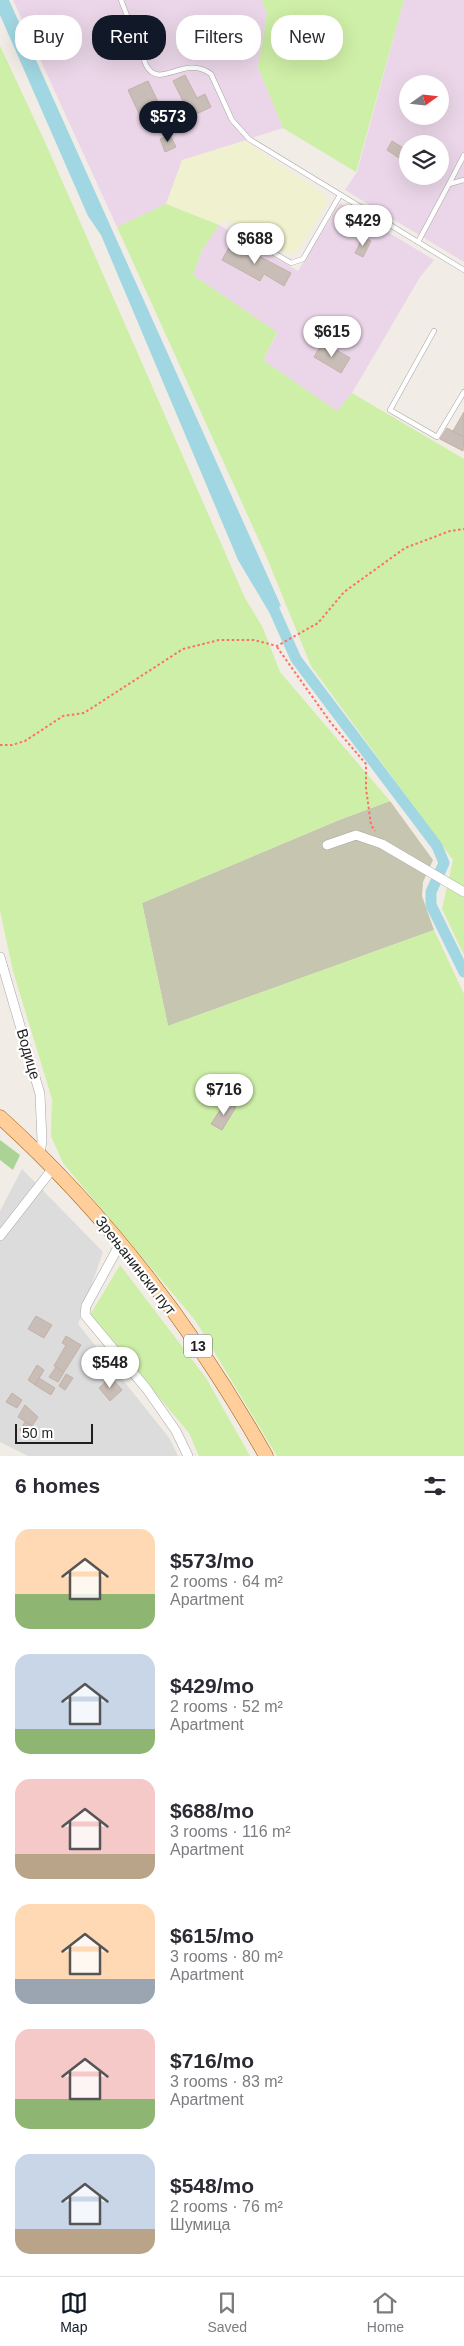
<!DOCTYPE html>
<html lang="en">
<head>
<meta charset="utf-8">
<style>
	:root { --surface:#fff; --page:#f2f2f3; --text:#2b2b33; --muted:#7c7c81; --line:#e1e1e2; --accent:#111827 }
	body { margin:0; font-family:Arial,sans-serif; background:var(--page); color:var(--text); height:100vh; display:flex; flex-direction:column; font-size:19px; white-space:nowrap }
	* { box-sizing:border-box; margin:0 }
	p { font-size:16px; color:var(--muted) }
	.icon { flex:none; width:28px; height:28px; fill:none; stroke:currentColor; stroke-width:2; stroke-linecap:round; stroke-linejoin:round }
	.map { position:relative; height:1456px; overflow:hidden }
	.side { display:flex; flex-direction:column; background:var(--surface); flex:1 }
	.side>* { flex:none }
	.guide { position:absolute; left:15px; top:15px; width:435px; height:45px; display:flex; gap:10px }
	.needle { width:32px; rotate:75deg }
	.tools { position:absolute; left:399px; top:75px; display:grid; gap:10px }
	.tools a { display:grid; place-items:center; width:50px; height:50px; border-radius:50%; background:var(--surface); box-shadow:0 5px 20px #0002; font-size:25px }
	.scale { position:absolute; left:15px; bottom:12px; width:78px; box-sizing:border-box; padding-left:5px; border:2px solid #1f1f1f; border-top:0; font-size:14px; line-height:18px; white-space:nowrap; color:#1f1f1f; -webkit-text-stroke:4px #fff; paint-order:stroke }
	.price { position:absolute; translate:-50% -42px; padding:0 11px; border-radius:18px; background:#fff; color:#222; font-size:16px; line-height:32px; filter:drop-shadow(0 1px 2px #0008) }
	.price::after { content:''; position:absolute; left:50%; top:30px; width:15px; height:11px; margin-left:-8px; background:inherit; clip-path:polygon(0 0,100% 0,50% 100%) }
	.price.selected { background:var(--accent); color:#fff }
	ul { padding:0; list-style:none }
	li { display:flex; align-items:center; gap:15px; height:125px; padding:0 15px }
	li span { display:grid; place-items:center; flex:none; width:140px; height:100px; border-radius:15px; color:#555 }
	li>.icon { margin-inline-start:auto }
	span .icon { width:60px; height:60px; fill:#fffc; stroke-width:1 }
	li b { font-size:21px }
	h2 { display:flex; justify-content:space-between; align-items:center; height:60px; padding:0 15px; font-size:21px }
	.pill { padding:0 18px; border-radius:20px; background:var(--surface); box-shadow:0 5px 20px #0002; font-size:18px; line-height:45px }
	.pill.selected { background:var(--accent); color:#fff }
	.dock { display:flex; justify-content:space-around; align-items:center; height:70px; border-top:1px solid var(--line); background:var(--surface); font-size:14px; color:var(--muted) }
	.dock a { display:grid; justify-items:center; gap:2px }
	.dock .selected { color:var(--accent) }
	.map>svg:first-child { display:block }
	.residential { fill:#dddcdc }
	.industrial { fill:#ead6e8; fill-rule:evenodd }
	.construction { fill:#c6c5af }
	.farmland { fill:#f0f1ce }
	.grass { fill:#ceefa7 }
	.forest { fill:#acd396 }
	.water { fill:#a1d7e2 }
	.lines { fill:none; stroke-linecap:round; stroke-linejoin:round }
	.canal { stroke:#a1d7e2; stroke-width:11 }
	.building { fill:#c9beb7; stroke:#c4b1a6 }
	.lane-casing { stroke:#a6a6a6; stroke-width:5.5 }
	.street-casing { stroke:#a6a6a6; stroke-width:10 }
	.primary-casing { stroke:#9a5e00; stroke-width:15 }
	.path { stroke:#ff6e67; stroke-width:2; stroke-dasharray:2.5 2.5; stroke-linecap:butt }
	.lane { stroke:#fff; stroke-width:4.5 }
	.street { stroke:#fff; stroke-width:9 }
	.primary { stroke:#ffce9b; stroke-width:14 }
	.labels { text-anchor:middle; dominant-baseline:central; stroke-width:4.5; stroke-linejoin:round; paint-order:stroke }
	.shield { fill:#fff; stroke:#626262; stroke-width:1 }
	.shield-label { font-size:14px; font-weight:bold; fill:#1f1f1f }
	.street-label { font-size:15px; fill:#1f1f1f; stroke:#fff }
</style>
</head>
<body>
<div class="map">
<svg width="464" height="1456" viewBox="0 0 464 1456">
	<rect width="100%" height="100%" fill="#f1ece5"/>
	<path class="residential" d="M22,1169L103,1252L78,1324L170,1439L178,1456H28L0,1442V1211Z"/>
	<g class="industrial">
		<path d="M13,0H262L267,14L258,67L283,128L183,160L166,204L117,227Z"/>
		<path d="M404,0H464V262L345,190L357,172ZM408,84H440V116H408ZM408,144H440V176H408Z"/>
		<path d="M340,203L434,260L420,277L352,393L337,412L263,360L277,333L193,275L202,250L219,225L298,271Z"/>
	</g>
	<path class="construction" d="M390,801L433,860L423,882L422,896L434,930L168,1026L142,903L339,820Z"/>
	<path class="farmland" d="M244,141L324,194L327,203L299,250L288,255L228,220L219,225L166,204L182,160Z"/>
	<g class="grass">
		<path d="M262,0H404L356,172L283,128L258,67L267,14Z"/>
		<path d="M0,46L45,142L245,598L263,628L280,672L390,801L339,820L142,903L168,1026L434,930L464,994V1456H277L195,1320L63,1163L51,1136L52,1099L13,971L0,911Z"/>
		<path d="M166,204L219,225L202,250L193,275L277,332L263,360L337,411L352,393L464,459V955L442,909L453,860L311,666L267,558L117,227Z"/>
		<path d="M120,1265L206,1378L250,1456H199L189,1433L90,1315Z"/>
	</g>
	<path class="forest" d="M0,1140L20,1155L13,1170L0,1160Z"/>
	<path class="water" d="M0,0H9L281,606L269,612L238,560L101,235L88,216L0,15Z"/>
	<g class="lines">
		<path class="canal" d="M268,596L296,659L437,846L444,863L431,892V905L464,972"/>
	</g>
	<g class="building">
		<path d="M185,75L197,98L205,94L211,107L165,129L159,118L185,105L173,81Z"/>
		<path d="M148,81L162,110L142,120L128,90Z"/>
		<path d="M170,135L176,147L165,152L160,139Z"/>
		<path d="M392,141L405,149L399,158L387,150Z"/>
		<path d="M363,237L371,241L363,257L355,253Z"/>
		<path d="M232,242L291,273L284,286L264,274L260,281L222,260Z"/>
		<path d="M323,342L350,358L341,373L314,357Z"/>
		<path d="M464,412V437L453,431Z"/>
		<path d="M447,428L464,437L463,451L440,439Z"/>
		<path d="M226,1101L236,1107L222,1130L211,1124Z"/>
		<path d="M36,1316L52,1325L44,1338L28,1329Z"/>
		<path d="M66,1336L81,1345L64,1372L54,1366L66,1345L62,1343Z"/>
		<path d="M94,1357L102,1362L95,1375L86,1370Z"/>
		<path d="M37,1365L44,1370L35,1385L28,1380Z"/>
		<path d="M56,1367L64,1372L58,1382L49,1377Z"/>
		<path d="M66,1374L73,1378L65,1390L59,1386Z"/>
		<path d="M111,1377L122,1390L110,1401L99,1388Z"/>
		<path d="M39,1378L55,1388L51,1395L35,1385Z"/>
		<path d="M12,1393L22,1400L17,1408L6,1402Z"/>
		<path d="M25,1405L38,1417L32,1426L18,1417Z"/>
		<path d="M25,1422L32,1426L28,1434L20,1430Z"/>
	</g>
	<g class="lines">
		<g class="lane-casing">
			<g id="lane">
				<path d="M121,0L146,65C159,91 184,54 211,74L232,120L249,139L464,270"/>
				<path d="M449,184L464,155"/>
				<path d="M234,230L291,263L303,259L340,195"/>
				<path d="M418,242L449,184L464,180"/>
				<path d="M434,331L390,410L437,437L464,392"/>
			</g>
		</g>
		<g class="street-casing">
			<g id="street">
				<path d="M327,845L356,835L382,844L464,892"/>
				<path d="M0,957L40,1094L42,1141L40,1153"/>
				<path d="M0,1236L54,1167"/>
				<path d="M121,1242L86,1306L85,1315L146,1388L176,1431L188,1456"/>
			</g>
		</g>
		<g class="primary-casing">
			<path id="primary" d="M0,1117C107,1214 195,1330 266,1456"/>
		</g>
		<g class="path">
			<path d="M277,647L331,723L366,764V788L371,825L375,831"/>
			<path d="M0,745H12L25,741L63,716L84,713L183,649L219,640H254L277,646L318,623L344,592L405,548L450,531L464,529"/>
		</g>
		<use href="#lane" class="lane"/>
		<use href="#street" class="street"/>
		<use href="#primary" class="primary"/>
	</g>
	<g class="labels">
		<rect class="shield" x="184" y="1334.5" width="28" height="23" rx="4"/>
		<g class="shield-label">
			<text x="198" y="1346">13</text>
		</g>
		<g class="street-label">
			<text transform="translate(29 1054) rotate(74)">Водице</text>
			<text transform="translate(136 1265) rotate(52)">Зрењанински пут</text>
		</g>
	</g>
</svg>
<div class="tools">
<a><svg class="needle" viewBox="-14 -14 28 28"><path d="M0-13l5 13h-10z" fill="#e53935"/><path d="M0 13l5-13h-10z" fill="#7c7c81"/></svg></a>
<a><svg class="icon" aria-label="layers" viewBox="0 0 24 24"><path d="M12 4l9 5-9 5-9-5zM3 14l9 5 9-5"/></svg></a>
</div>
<div class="scale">50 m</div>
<b class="price selected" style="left:168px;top:143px">$573</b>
<b class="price" style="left:363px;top:247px">$429</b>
<b class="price" style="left:255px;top:265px">$688</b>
<b class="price" style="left:332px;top:358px">$615</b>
<b class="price" style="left:224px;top:1116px">$716</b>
<b class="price" style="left:110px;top:1389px">$548</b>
<div class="guide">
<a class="pill">Buy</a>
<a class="pill selected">Rent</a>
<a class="pill">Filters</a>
<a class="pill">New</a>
</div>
</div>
<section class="side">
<h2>6 homes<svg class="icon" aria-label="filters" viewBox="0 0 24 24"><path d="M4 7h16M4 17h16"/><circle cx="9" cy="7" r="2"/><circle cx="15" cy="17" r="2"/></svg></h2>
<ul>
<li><span style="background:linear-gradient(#ffd9b3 65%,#8fb573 0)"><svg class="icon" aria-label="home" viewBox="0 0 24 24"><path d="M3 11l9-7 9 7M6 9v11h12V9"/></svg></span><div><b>$573/mo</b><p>2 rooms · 64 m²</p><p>Apartment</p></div></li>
<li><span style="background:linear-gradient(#c9d6e8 75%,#8fb573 0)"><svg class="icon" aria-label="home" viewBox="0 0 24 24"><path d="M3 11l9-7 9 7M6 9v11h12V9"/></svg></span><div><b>$429/mo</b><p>2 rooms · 52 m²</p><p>Apartment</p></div></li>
<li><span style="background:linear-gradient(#f6c9c9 75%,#b9a48a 0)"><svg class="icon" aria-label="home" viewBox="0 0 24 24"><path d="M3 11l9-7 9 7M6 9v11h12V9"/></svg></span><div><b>$688/mo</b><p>3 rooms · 116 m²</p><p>Apartment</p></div></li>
<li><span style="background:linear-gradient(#ffd9b3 75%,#9aa5b1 0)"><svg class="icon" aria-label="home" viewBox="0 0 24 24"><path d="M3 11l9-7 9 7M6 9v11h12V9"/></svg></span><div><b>$615/mo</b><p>3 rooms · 80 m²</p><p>Apartment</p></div></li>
<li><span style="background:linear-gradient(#f6c9c9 70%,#8fb573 0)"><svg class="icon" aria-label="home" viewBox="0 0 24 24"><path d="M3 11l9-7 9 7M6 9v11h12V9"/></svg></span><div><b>$716/mo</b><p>3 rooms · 83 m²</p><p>Apartment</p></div></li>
<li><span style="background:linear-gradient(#c9d6e8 75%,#b9a48a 0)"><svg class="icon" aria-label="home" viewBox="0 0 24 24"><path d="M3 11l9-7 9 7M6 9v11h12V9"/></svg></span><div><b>$548/mo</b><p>2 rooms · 76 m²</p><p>Шумица</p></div></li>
</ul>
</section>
<nav class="dock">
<a class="selected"><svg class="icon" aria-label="map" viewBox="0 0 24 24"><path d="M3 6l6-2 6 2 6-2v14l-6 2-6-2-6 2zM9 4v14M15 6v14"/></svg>Map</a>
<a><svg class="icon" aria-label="saved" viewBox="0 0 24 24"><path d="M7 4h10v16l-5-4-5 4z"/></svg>Saved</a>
<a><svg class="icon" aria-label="home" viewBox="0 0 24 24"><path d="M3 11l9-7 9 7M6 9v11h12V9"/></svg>Home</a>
</nav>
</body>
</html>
